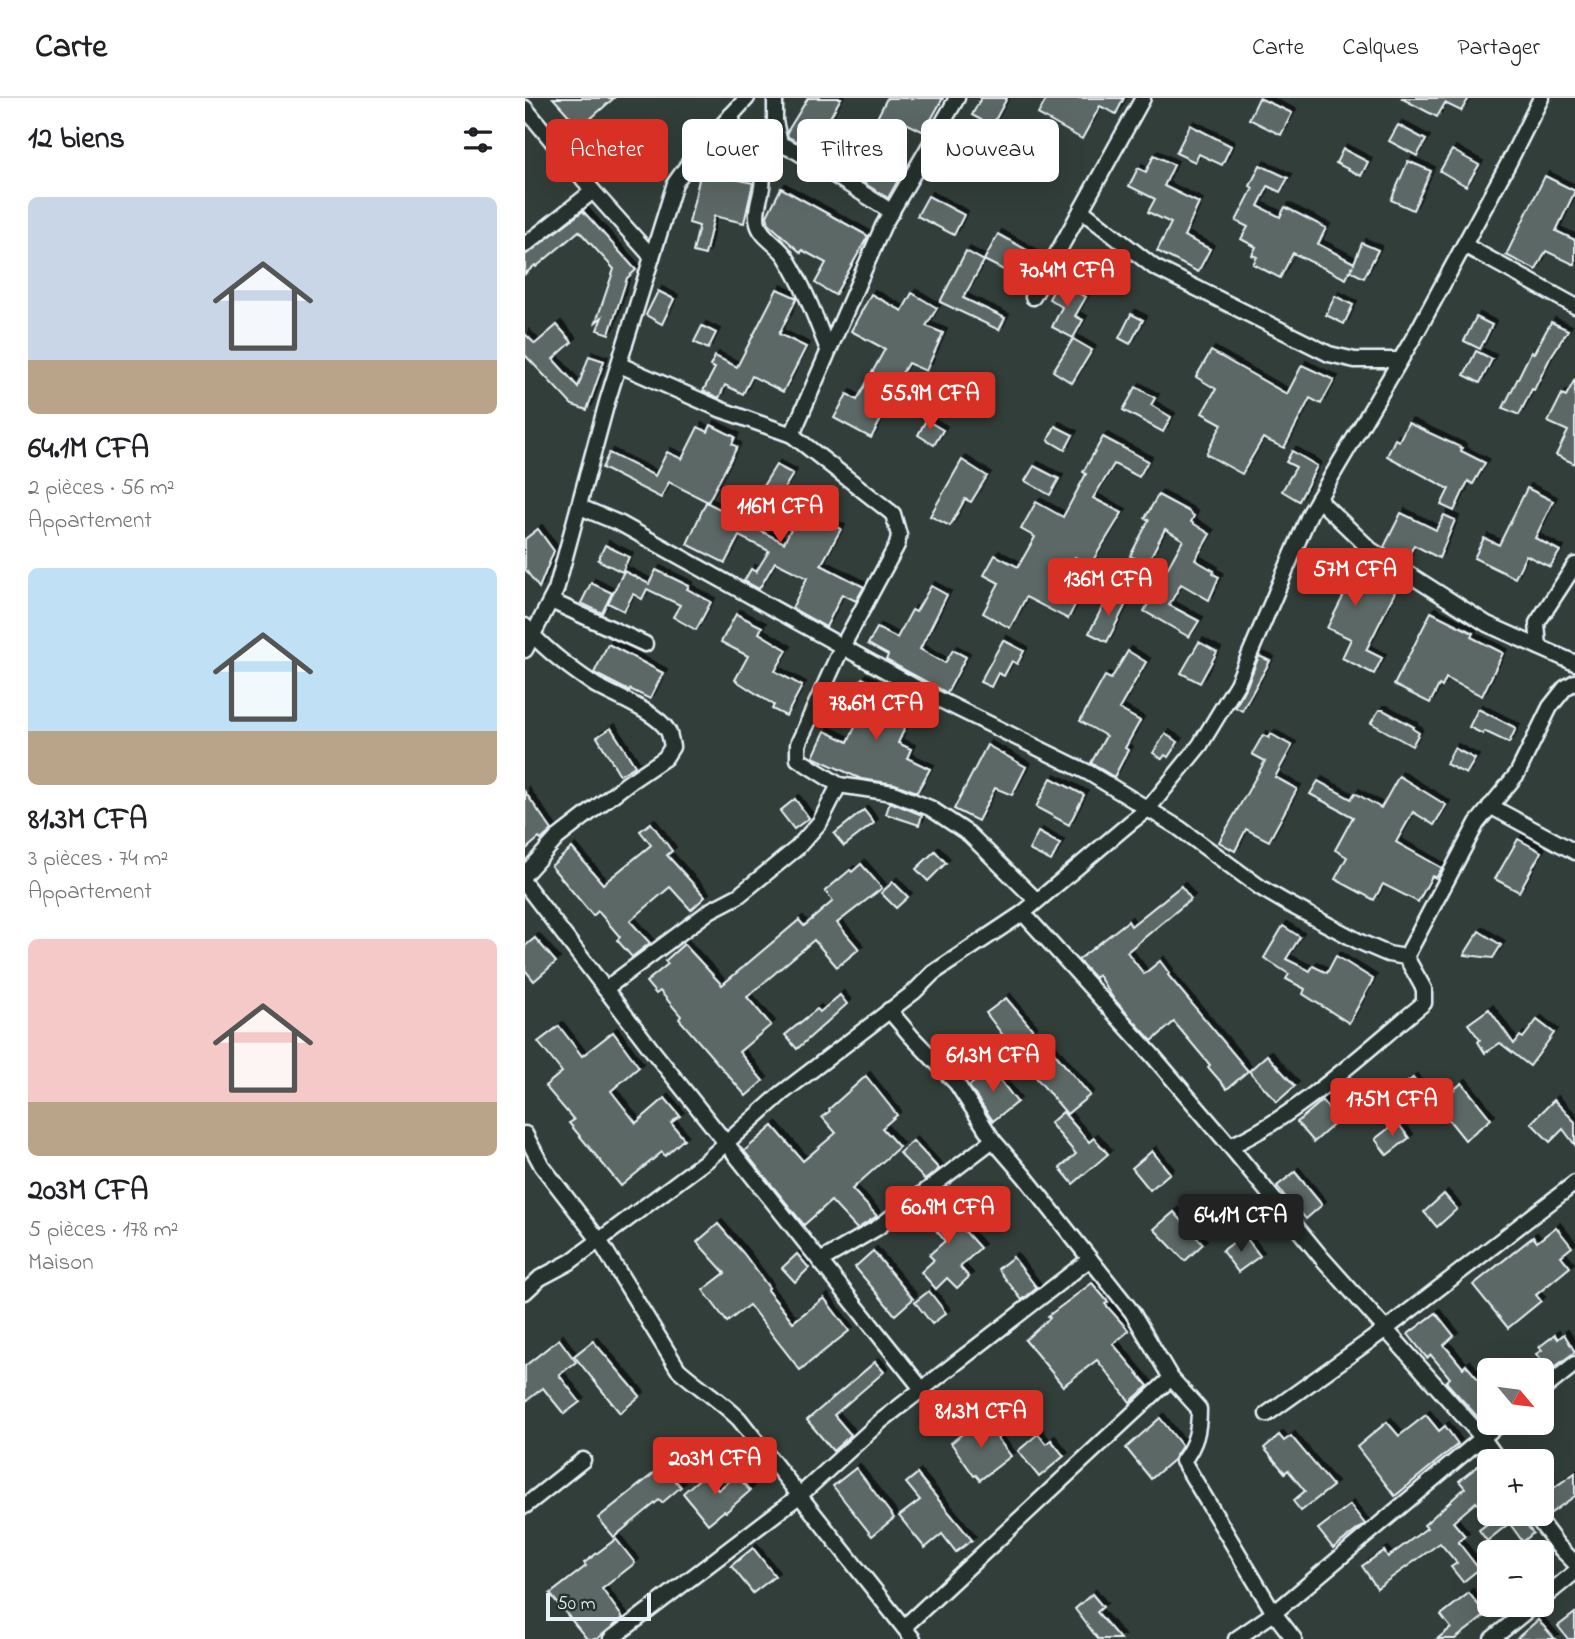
<!DOCTYPE html>
<html lang="fr">
<head>
<meta charset="utf-8">
<style>
	:root { --surface:#fff; --page:#f2f2f2; --text:#202124; --muted:#757577; --line:#e0e0e0; --accent:#d93025 }
	body { margin:0; font-family:"Indie Flower",sans-serif; background:var(--page); color:var(--text); height:100vh; display:flex; flex-direction:column; font-size:26px; white-space:nowrap }
	* { box-sizing:border-box; margin:0 }
	p { font-size:23px; color:var(--muted) }
	.icon { flex:none; width:38px; height:38px; fill:none; stroke:currentColor; stroke-width:2; stroke-linecap:round; stroke-linejoin:round }
	.map { position:relative; flex:1; overflow:hidden }
	.side { display:flex; flex-direction:column; background:var(--surface); width:525px }
	.side>* { flex:none }
	.guide { position:absolute; left:21px; top:21px; width:665px; height:63px; display:flex; gap:14px }
	.needle { width:46px; rotate:119deg }
	.buttons { position:absolute; left:952px; top:1260px; display:grid; gap:14px }
	.buttons a { display:grid; place-items:center; width:77px; height:77px; border-radius:10px; background:var(--surface); box-shadow:0 7px 28px #0002; font-size:35px }
	.scale { position:absolute; left:21px; bottom:18px; width:105px; box-sizing:border-box; padding-left:7px; border:4px solid #e8f1f8; border-top:0; font-size:19px; line-height:24px; white-space:nowrap; color:#e8f1f8; -webkit-text-stroke:5px #26332d; paint-order:stroke }
	.price { position:absolute; translate:-50% -60px; padding:0 16px; border-radius:7px; background:var(--accent); color:#fff; font-size:23px; line-height:46px; filter:drop-shadow(0 2px 4px #0008) }
	.price::after { content:''; position:absolute; left:50%; top:42px; width:21px; height:16px; margin-left:-10px; background:inherit; clip-path:polygon(0 0,100% 0,50% 100%) }
	.price.current { background:#222; color:#fff }
	ul { padding:0; list-style:none }
	li { display:grid; align-content:center; gap:14px; height:371px; padding:0 28px }
	li span { display:grid; place-items:center; height:217px; border-radius:10px; color:#555 }
	li>.icon { margin-inline-start:auto }
	span .icon { width:126px; height:126px; fill:#fffc; stroke-width:1 }
	li b { font-size:30px }
	h2 { display:flex; justify-content:space-between; align-items:center; height:84px; padding:0 28px; font-size:30px }
	.chip { padding:0 24px; border-radius:10px; background:var(--surface); box-shadow:0 7px 28px #0002; font-size:24px; line-height:63px }
	.chip.current { background:var(--accent); color:#fff }
	header { display:flex; align-items:center; gap:42px; box-sizing:border-box; height:98px; padding:0 35px; background:var(--surface); border-bottom:2px solid var(--line) }
	header strong { font-size:33px }
	nav { display:flex; gap:38px; margin-inline-start:auto; font-size:24px }
	main { display:flex; flex:1; min-height:0 }
	.map>svg:first-child { display:block }
	.building { fill:#5c6865; stroke:#e8f1f8; stroke-width:2; fill-rule:evenodd; filter:url(#shadow) }
	.lines { fill:none; stroke-linecap:round; stroke-linejoin:round }
	.minor-casing { stroke:#e8f1f8; stroke-width:19 }
	.minor { stroke:#26332d; stroke-width:14 }
</style>
</head>
<body>
<header>
<strong>Carte</strong>
<nav><a>Carte</a><a>Calques</a><a>Partager</a></nav>
</header>
<main>
<section class="side">
<h2>12 biens<svg class="icon" aria-label="filters" viewBox="0 0 24 24"><path d="M4 7h16M4 17h16"/><circle cx="9" cy="7" r="2"/><circle cx="15" cy="17" r="2"/></svg></h2>
<ul>
<li><span style="background:linear-gradient(#c9d6e8 75%,#b9a48a 0)"><svg class="icon" aria-label="home" viewBox="0 0 24 24"><path d="M3 11l9-7 9 7M6 9v11h12V9"/></svg></span><div><b>64.1M CFA</b><p>2 pièces · 56 m²</p><p>Appartement</p></div></li>
<li><span style="background:linear-gradient(#bfe0f5 75%,#b9a48a 0)"><svg class="icon" aria-label="home" viewBox="0 0 24 24"><path d="M3 11l9-7 9 7M6 9v11h12V9"/></svg></span><div><b>81.3M CFA</b><p>3 pièces · 74 m²</p><p>Appartement</p></div></li>
<li><span style="background:linear-gradient(#f6c9c9 75%,#b9a48a 0)"><svg class="icon" aria-label="home" viewBox="0 0 24 24"><path d="M3 11l9-7 9 7M6 9v11h12V9"/></svg></span><div><b>203M CFA</b><p>5 pièces · 178 m²</p><p>Maison</p></div></li>
</ul>
</section>
<div class="map">
<svg width="1050" height="1541" viewBox="0 0 1050 1541">
	<defs>
		<filter id="shadow"><feDropShadow dx="4" dy="-4" stdDeviation="0" flood-color="#0009"/></filter>
	</defs>
	<rect width="100%" height="100%" fill="#323e39"/>
	<filter id="ink" filterUnits="userSpaceOnUse"><feTurbulence type="fractalNoise" baseFrequency=".0143" numOctaves="2"/><feDisplacementMap in="SourceGraphic" scale="14" xChannelSelector="R" yChannelSelector="G"/><feConvolveMatrix kernelMatrix="1 2 1 2 8 2 1 2 1" color-interpolation-filters="sRGB"/></filter>
	<g filter="url(#ink)">
		<g class="building">
			<path d="M28,0H89L55,30Z"/>
			<path d="M283,0H316L287,51L263,39L262,34Z"/>
			<path d="M362,0H418L399,34L381,25L363,61L380,70L363,100L307,65L320,39L338,48Z"/>
			<path d="M456,0H482L467,28L447,17Z"/>
			<path d="M522,0H599L591,16L575,8L557,41L513,16Z"/>
			<path d="M734,0L767,15L756,37L724,21Z"/>
			<path d="M876,0H944L936,13L920,5L912,19Z"/>
			<path d="M665,27L706,48L697,67L674,56L670,64L651,55Z"/>
			<path d="M873,27L901,42L892,58L864,43Z"/>
			<path d="M818,51L843,64L836,78L811,65Z"/>
			<path d="M927,52L954,67L941,88L915,73Z"/>
			<path d="M629,57L649,67L639,88L674,105L659,138L685,151L673,174L632,153L646,125L623,114L630,101L604,88L613,70L621,74Z"/>
			<path d="M883,63L906,73L888,112L866,102Z"/>
			<path d="M735,67L763,80L755,94L743,88L733,108L755,119L760,109L801,130L793,146L829,165L837,145L853,152L839,180L825,173L828,167L821,181L768,155L755,180L728,166L732,159L727,157L731,149L716,141L723,129L711,123L728,90L725,88Z"/>
			<path d="M176,73L228,85L219,125L189,118L180,157L168,154L174,128L164,125Z"/>
			<path d="M1020,78L1050,93L1031,133L1050,142V167L1021,153L1011,172L981,157Z"/>
			<path d="M256,90L343,138L310,197L290,185L301,165L277,152L276,155L244,126L242,118Z"/>
			<path d="M403,98L439,117L429,137L392,118Z"/>
			<path d="M58,113L111,172L102,180L84,236L72,232L77,219L71,224L89,171L54,133L11,169L10,167L0,176V157Z"/>
			<path d="M473,136L507,155L494,180L459,162Z"/>
			<path d="M441,153L459,163L438,200L480,220L474,232L415,204Z"/>
			<path d="M533,184L561,199L550,218L558,222L548,240L527,229L537,209L524,201Z"/>
			<path d="M252,191L272,200L254,236L281,249L258,294L227,278L218,296L200,287L194,300L178,293L190,270L185,268L190,258L212,269Z"/>
			<path d="M133,193L149,201L137,226L121,217Z"/>
			<path d="M387,195L412,210L401,228L418,235L401,273L383,265L362,301L366,303L346,340L309,320L322,296L332,302L360,251L326,233L346,196L377,213Z"/>
			<path d="M810,198L828,207L819,226L801,217Z"/>
			<path d="M606,216L618,222L605,246L594,240Z"/>
			<path d="M951,219L967,227L955,251L939,243Z"/>
			<path d="M1026,224L1043,232L1025,260L1009,292L1007,291L994,317L978,310L1006,254L1009,255Z"/>
			<path d="M32,227L47,244L28,261L53,289L64,258L79,263L62,312L47,307L0,257V236L10,246Z"/>
			<path d="M177,228L191,235L183,251L169,244Z"/>
			<path d="M548,241L567,252L547,285L528,273Z"/>
			<path d="M686,253L762,296L777,267L809,282L796,306L785,300L759,350L738,340L717,376L681,356L697,326L677,315L691,291L671,279Z"/>
			<path d="M951,253L967,261L955,285L939,277Z"/>
			<path d="M1050,281V366L1031,357L1043,333L1023,324L1037,296L1041,298Z"/>
			<path d="M611,289L630,300L626,307L646,319L638,334L598,312Z"/>
			<path d="M401,322L418,332L409,347L393,337Z"/>
			<path d="M883,325L937,350L936,353L960,365L948,386L943,383L929,413L916,407L924,391L862,358L870,341L874,343Z"/>
			<path d="M186,327L210,339L207,346L212,349L183,404L144,384L136,400L77,370L84,355L130,378L142,354L157,361L173,329L183,334Z"/>
			<path d="M530,328L548,337L540,352L523,342Z"/>
			<path d="M578,339L623,363L614,379L589,366L568,400L597,415L565,467L550,459L533,490L553,501L543,521L501,499L485,530L458,515L474,485L459,477L470,457L493,469L510,439L496,431L511,404L538,419L561,376L558,374Z"/>
			<path d="M767,353L792,368L774,403L757,393L771,369L761,364Z"/>
			<path d="M437,362L462,378L446,404L440,401L425,428L405,418Z"/>
			<path d="M251,367L268,376L257,394L284,409L281,413L316,431L296,467L339,489L331,503L317,496L301,529L267,510L282,480L250,464L234,491L219,483L226,471L231,474L244,453L214,438L200,465L162,446L181,404L217,422ZM248,409L271,421L259,445L234,432Z"/>
			<path d="M509,368L534,381L525,397L500,383Z"/>
			<path d="M1002,390L1028,403L1010,440L1035,453L1025,469L1001,457L990,480L949,460L959,440L974,447Z"/>
			<path d="M633,397L663,413L669,418L666,424L685,436L670,462L689,473L688,476L694,479L684,502L656,486L644,507L674,523L664,539L619,513L658,442L640,431L622,466L605,458L624,422L620,420Z"/>
			<path d="M876,415L911,432L919,417L930,422L914,460L889,447L881,463L859,449Z"/>
			<path d="M13,431L29,453L14,490L0,471V441Z"/>
			<path d="M80,447L104,459L97,474L73,462Z"/>
			<path d="M793,454L871,492L841,552L857,560L849,576L817,560L826,541L802,530L820,495L782,476Z"/>
			<path d="M131,472L164,488L162,491L186,504L171,532L148,519L155,507L122,491L117,501L108,496L99,513L83,505L99,473L124,486Z"/>
			<path d="M66,485L87,495L77,515L56,505Z"/>
			<path d="M406,488L422,497L395,551L420,565L428,552L441,559L422,595L361,562L363,557L343,546L352,530L372,540L387,512L391,514Z"/>
			<path d="M584,496L601,506L582,544L564,535Z"/>
			<path d="M906,514L948,535L946,539L978,555L957,598L921,580L917,589L914,587L905,605L869,587Z"/>
			<path d="M211,516L237,529L234,535L262,552L250,573L277,588L261,618L247,611L249,607L210,582L223,558L196,544Z"/>
			<path d="M478,542L499,553L492,566L487,563L479,578L473,575L466,589L455,584Z"/>
			<path d="M674,544L692,554L675,585L656,575Z"/>
			<path d="M83,546L138,575L125,601L105,591L104,593L69,575Z"/>
			<path d="M603,553L621,564L594,611L615,623L600,650L603,652L589,679L566,665L581,638L555,623L580,578L586,581Z"/>
			<path d="M734,558L745,563L717,613L710,609L721,590Z"/>
			<path d="M337,580L390,607L373,645L386,651L382,660L405,671L392,694L370,686L336,681L288,659L300,633L323,644L340,608L327,602Z"/>
			<path d="M953,611L991,630L984,645L959,633L958,636L944,629Z"/>
			<path d="M854,612H858L889,629L888,631L894,635L887,648L846,625Z"/>
			<path d="M86,630L110,668L95,677L72,639Z"/>
			<path d="M640,636L653,644L643,659L640,657L637,661L628,655Z"/>
			<path d="M746,636L767,648L750,679L772,691L744,743L721,731L710,753L694,744L740,663L727,656L738,637L744,640Z"/>
			<path d="M462,647L501,669L487,697L470,690L453,723L429,711Z"/>
			<path d="M929,650L950,661L941,676L921,666Z"/>
			<path d="M874,678L921,707L909,727L888,714L871,744L917,770L911,780L907,778L893,804L858,786L849,802L810,781L822,759L810,752L828,719L785,696L793,683L826,701L830,695L856,710Z"/>
			<path d="M526,680L559,697L544,727L511,709Z"/>
			<path d="M0,694L27,732L16,742L14,740L0,752Z"/>
			<path d="M270,701L284,720L269,731L255,713Z"/>
			<path d="M365,704L397,717L394,727L361,716Z"/>
			<path d="M339,712L349,725L319,748L309,736Z"/>
			<path d="M126,725L147,753L142,757L180,799L166,812L145,789L105,823L125,845L107,859L92,842L95,839L73,813L68,818L26,768L47,750L78,786L126,747L115,733Z"/>
			<path d="M513,734L535,746L526,763L504,752Z"/>
			<path d="M993,741L1016,754L994,794L970,781Z"/>
			<path d="M410,753L421,765L403,783L391,771Z"/>
			<path d="M336,766L357,790L312,825L334,851L312,869L289,842L222,899L246,927L214,954L238,983L221,998L154,921L156,918L135,893L131,896L121,884L143,866L140,863L159,846L197,887L274,822L279,828L308,803L300,793L325,772L327,774Z"/>
			<path d="M368,784L383,799L371,810L356,795Z"/>
			<path d="M656,788L666,801L602,854L619,876L635,863L644,875L643,877L723,973L702,991L683,969L685,967L649,924L627,943L588,900L573,877L570,880L553,862L603,823L606,828Z"/>
			<path d="M758,828L775,839L761,861L785,873L788,868L802,875L811,858L848,881L824,925L778,896L780,891L761,881L764,876L739,860Z"/>
			<path d="M954,833L976,847L968,860L939,857Z"/>
			<path d="M10,840L31,864L9,883L0,872V848Z"/>
			<path d="M315,897L322,906L272,951L260,937L292,911L295,914Z"/>
			<path d="M481,900L508,932L487,949L461,915Z"/>
			<path d="M964,911L989,946L995,938L998,940L1012,922L1029,935L1005,968L975,945L960,955L953,944L955,942L943,926Z"/>
			<path d="M34,928L57,958L88,934L114,969L86,993L111,1025L140,1000L155,1018L146,1025L159,1041L140,1058L137,1054L96,1088L44,1025L49,1022L20,988L37,974L13,944Z"/>
			<path d="M526,951L565,997L542,1016L503,970Z"/>
			<path d="M742,957L770,988L752,1004L724,973Z"/>
			<path d="M466,970L492,1004L468,1023L444,988Z"/>
			<path d="M341,978L372,1017L357,1030L374,1049L327,1091L352,1118L332,1131L306,1103L279,1127L219,1053L248,1028L278,1063L311,1035L297,1019L305,1013L304,1011Z"/>
			<path d="M888,980L904,1001L884,1015L869,994Z"/>
			<path d="M937,985L966,1021L940,1042L911,1006Z"/>
			<path d="M1029,1002L1050,1024V1047L1038,1031L1025,1044L1006,1025Z"/>
			<path d="M797,1003L814,1022L789,1044L772,1024Z"/>
			<path d="M538,1014L564,1044L569,1040L583,1056L548,1086L535,1070L551,1056L525,1025Z"/>
			<path d="M872,1024L884,1040L862,1057L850,1041Z"/>
			<path d="M388,1043L414,1071L400,1082L374,1055Z"/>
			<path d="M627,1053L645,1075L625,1092L607,1070Z"/>
			<path d="M770,1074L797,1107L781,1121L776,1115L774,1117L752,1088Z"/>
			<path d="M919,1096L932,1111L912,1129L899,1114Z"/>
			<path d="M413,1098L431,1120L429,1121L455,1150L435,1169L444,1179L432,1190L422,1180L411,1191L396,1174L409,1162L404,1157L420,1143L395,1113Z"/>
			<path d="M649,1114L678,1146L660,1163L629,1131Z"/>
			<path d="M193,1126L219,1156L244,1190L242,1192L268,1224L299,1200L324,1233L275,1272L224,1207L202,1224L178,1192L200,1175L172,1144Z"/>
			<path d="M1031,1129L1047,1149L1036,1158L1045,1169L1011,1197L1016,1203L983,1230L948,1187L1008,1139L1012,1144Z"/>
			<path d="M719,1137L735,1158L713,1174L697,1153Z"/>
			<path d="M348,1153L388,1201L370,1217L330,1169Z"/>
			<path d="M272,1156L284,1170L270,1184L257,1170Z"/>
			<path d="M488,1159L512,1190L497,1202L473,1171Z"/>
			<path d="M567,1185L583,1204L580,1206L604,1233L588,1246L623,1288L605,1304L572,1262L538,1288L500,1242L525,1220L523,1218Z"/>
			<path d="M404,1193L421,1215L407,1226L390,1204Z"/>
			<path d="M911,1215L929,1238L919,1247L938,1270L941,1267L964,1294V1321L959,1326L921,1284L925,1280L906,1257L902,1260L883,1236Z"/>
			<path d="M1039,1236L1050,1254L1024,1273L1011,1256L1017,1252L1014,1249L1030,1237L1033,1241Z"/>
			<path d="M34,1241L51,1264L34,1277L55,1304L39,1316L18,1290L0,1304V1268Z"/>
			<path d="M68,1243L115,1298L95,1315L49,1258Z"/>
			<path d="M350,1264L359,1274L309,1317L326,1337L308,1353L282,1322Z"/>
			<path d="M901,1317L914,1333L920,1328L933,1346L870,1398L832,1349L862,1324L874,1338Z"/>
			<path d="M457,1320L486,1358L455,1382L451,1377L449,1378L426,1345Z"/>
			<path d="M635,1320L657,1348L648,1362L626,1381L601,1350Z"/>
			<path d="M513,1336L521,1346L526,1342L539,1358L514,1379L493,1353Z"/>
			<path d="M754,1337L759,1343L766,1338L808,1388L776,1413L768,1403L780,1393L763,1372L760,1375L739,1350Z"/>
			<path d="M138,1368L156,1389L137,1405L134,1402L89,1439L73,1420Z"/>
			<path d="M953,1368L964,1382V1420L951,1404L928,1424L940,1438L933,1444L954,1471L938,1484L926,1469L932,1465L915,1445L852,1490L837,1468L859,1453L863,1459L902,1430L899,1427L940,1390L934,1383Z"/>
			<path d="M331,1370L369,1420L347,1438L308,1388Z"/>
			<path d="M1050,1375V1398L1023,1417L1017,1409V1398Z"/>
			<path d="M180,1376L193,1392L212,1377L225,1393L201,1414L199,1413L183,1426L158,1395Z"/>
			<path d="M392,1376L447,1442L431,1454L417,1436L400,1450L374,1418L395,1402L381,1385Z"/>
			<path d="M825,1407L840,1426L808,1450L793,1431Z"/>
			<path d="M974,1417L982,1427L962,1443L954,1432Z"/>
			<path d="M995,1418L1008,1435L998,1444L985,1426Z"/>
			<path d="M91,1441L110,1465L77,1491L98,1520L72,1541H62L25,1496L61,1468L59,1465Z"/>
			<path d="M228,1450L250,1478L228,1495L206,1468Z"/>
			<path d="M944,1495L961,1517L930,1541H912L926,1530L916,1517Z"/>
			<path d="M567,1496L578,1509L572,1514L595,1541H573L550,1511Z"/>
			<path d="M1050,1515V1541H1043L1033,1528Z"/>
			<path d="M1013,1522L1030,1541H991Z"/>
		</g>
		<g class="lines">
			<g class="minor-casing">
				<g id="minor">
					<path d="M250,0V23L255,46L271,53L367,114"/>
					<path d="M432,0L358,128L267,337L368,416L374,437L372,447L317,549L273,646V661L314,687L368,695L405,710L444,736L511,802"/>
					<path d="M0,10L68,93"/>
					<path d="M206,17C210,44 229,50 236,73C242,91 228,108 233,126C237,140 254,147 261,159C279,188 291,221 303,252"/>
					<path d="M556,112L629,169L804,256L830,262H875"/>
					<path d="M0,147L68,93L127,159"/>
					<path d="M939,147L1050,208"/>
					<path d="M508,199L618,0"/>
					<path d="M95,267L197,312L267,337"/>
					<path d="M793,401L846,452L962,526L1050,565"/>
					<path d="M55,409L96,426L401,595L564,675L654,730L736,790L760,804L835,844L863,856L881,859"/>
					<path d="M26,503L120,546"/>
					<path d="M0,528C18,551 46,571 70,587C89,598 132,614 143,633C145,637 146,644 147,649L140,660L103,685L32,740L0,776"/>
					<path d="M1014,549L1012,525L1050,467"/>
					<path d="M0,552L31,492L82,304L150,85L169,58L222,0"/>
					<path d="M965,708L1050,754"/>
					<path d="M0,786L127,952L397,1291"/>
					<path d="M498,815L628,958L705,1048L796,1159L957,1339L974,1363"/>
					<path d="M881,859L952,725L992,676L1025,609L1040,590L1050,584"/>
					<path d="M80,891L186,812L213,798L272,750L295,724L314,687"/>
					<path d="M364,912L386,938L432,986L468,1042L500,1079L565,1161"/>
					<path d="M0,1036L17,1068L74,1142L153,1271C173,1289 195,1302 214,1321L388,1541"/>
					<path d="M705,1048C774,1017 840,953 899,905V891L881,859"/>
					<path d="M295,1163L352,1130L468,1042"/>
					<path d="M0,1194L15,1180L45,1164L182,1062L257,995L389,894L408,875L498,815L606,724L623,711L675,647L712,586L785,415L893,232L983,66L1016,0"/>
					<path d="M1017,1292L1050,1266"/>
					<path d="M742,1316L861,1231L1050,1085"/>
					<path d="M0,1408L58,1362"/>
					<path d="M1009,1416L1033,1448L1050,1465"/>
					<path d="M1017,1501L1050,1474"/>
					<path d="M379,1529L646,1280"/>
					<path d="M86,1541L274,1398L356,1323L565,1161L607,1214L646,1280L674,1311C674,1332 671,1346 658,1363L749,1515L769,1541"/>
					<path d="M711,1541L749,1515L975,1325"/>
					<path d="M967,1541L1009,1507"/>
				</g>
			</g>
			<use href="#minor" class="minor"/>
		</g>
	</g>
</svg>
<div class="buttons">
<a><svg class="needle" viewBox="-14 -14 28 28"><path d="M0-13l5 13h-10z" fill="#e53935"/><path d="M0 13l5-13h-10z" fill="#757577"/></svg></a>
<a>+</a>
<a>−</a>
</div>
<div class="scale">50 m</div>
<b class="price" style="left:542px;top:211px">70.4M CFA</b>
<b class="price" style="left:405px;top:334px">55.9M CFA</b>
<b class="price" style="left:255px;top:447px">116M CFA</b>
<b class="price" style="left:830px;top:510px">57M CFA</b>
<b class="price" style="left:583px;top:520px">136M CFA</b>
<b class="price" style="left:351px;top:644px">78.6M CFA</b>
<b class="price" style="left:468px;top:996px">61.3M CFA</b>
<b class="price" style="left:867px;top:1040px">175M CFA</b>
<b class="price" style="left:423px;top:1148px">60.9M CFA</b>
<b class="price current" style="left:716px;top:1156px">64.1M CFA</b>
<b class="price" style="left:456px;top:1352px">81.3M CFA</b>
<b class="price" style="left:190px;top:1399px">203M CFA</b>
<div class="guide">
<a class="chip current">Acheter</a>
<a class="chip">Louer</a>
<a class="chip">Filtres</a>
<a class="chip">Nouveau</a>
</div>
</div>
</main>
</body>
</html>
